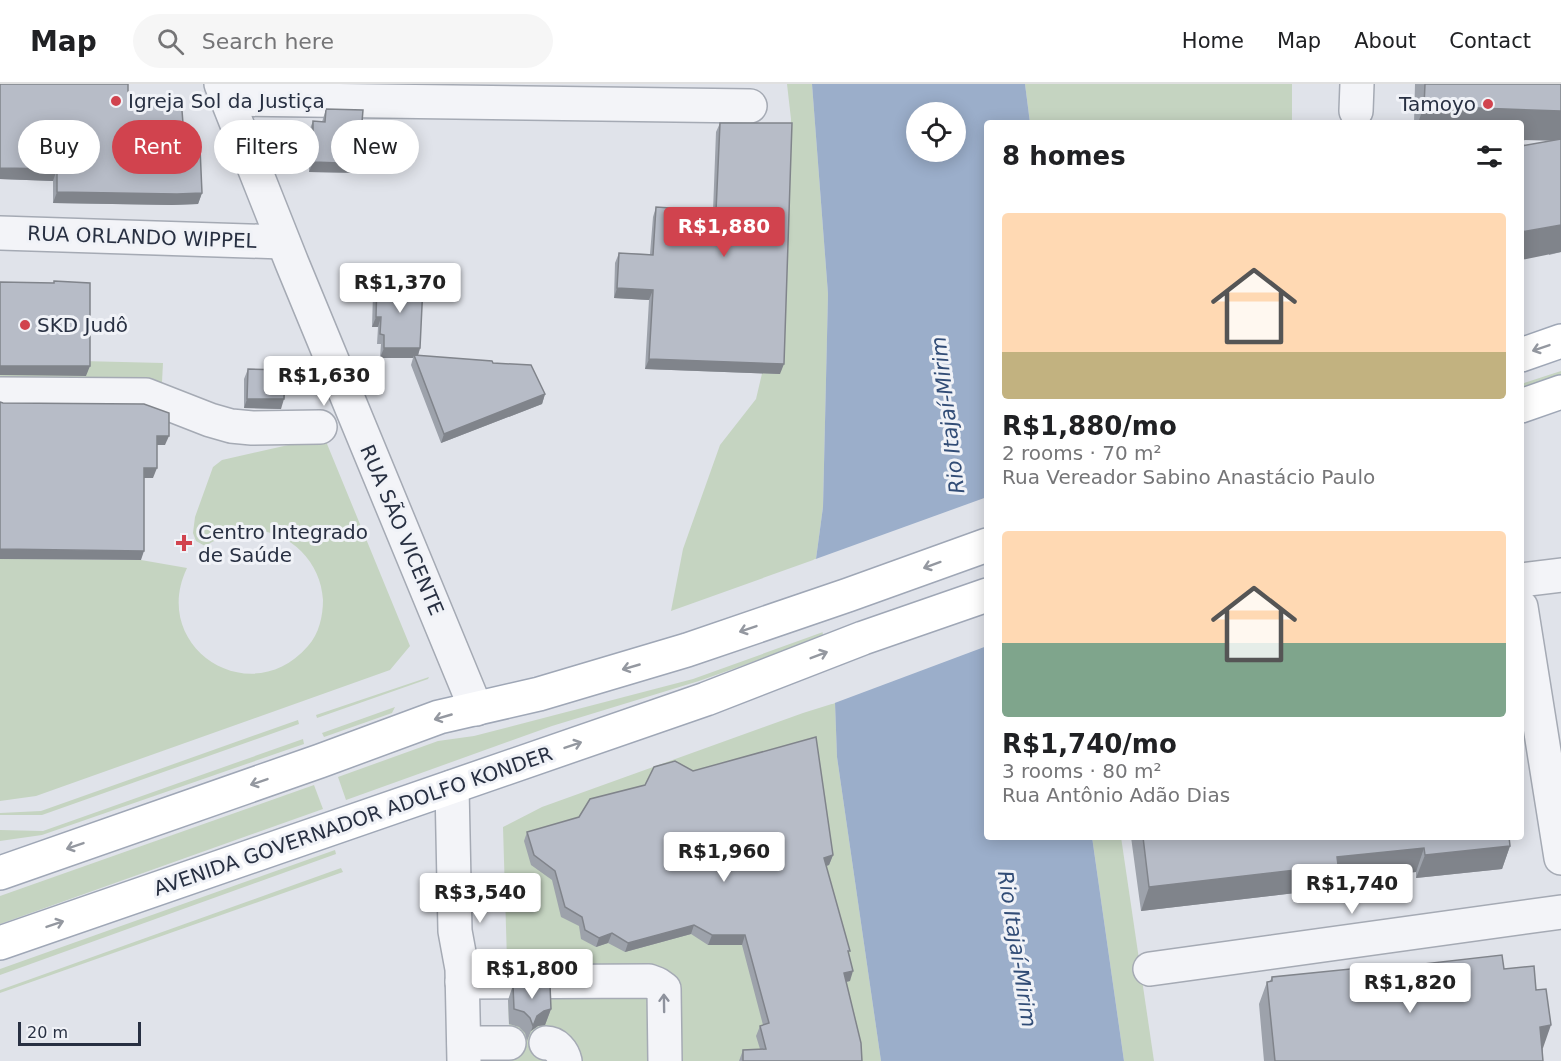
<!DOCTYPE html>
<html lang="en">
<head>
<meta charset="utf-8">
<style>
	:root { --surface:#fff; --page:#f6f6f6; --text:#202124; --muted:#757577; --line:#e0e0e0; --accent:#d1434e }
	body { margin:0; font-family:"DejaVu Sans",sans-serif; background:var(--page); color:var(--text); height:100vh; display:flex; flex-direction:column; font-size:22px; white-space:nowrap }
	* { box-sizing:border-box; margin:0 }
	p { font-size:20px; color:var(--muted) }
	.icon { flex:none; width:33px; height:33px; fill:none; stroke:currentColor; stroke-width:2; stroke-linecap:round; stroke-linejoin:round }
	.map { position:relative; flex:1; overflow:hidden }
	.sheet { position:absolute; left:984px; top:36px; width:540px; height:720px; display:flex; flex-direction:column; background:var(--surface); border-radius:6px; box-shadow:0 3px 15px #0003 }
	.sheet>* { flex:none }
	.hud { position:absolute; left:18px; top:36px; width:570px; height:54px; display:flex; gap:12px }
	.controls { position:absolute; left:906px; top:18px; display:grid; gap:12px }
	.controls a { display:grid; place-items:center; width:60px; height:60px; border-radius:50%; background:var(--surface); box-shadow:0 3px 15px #0003; font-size:30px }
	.scale { position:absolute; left:18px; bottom:15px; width:123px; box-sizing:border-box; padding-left:6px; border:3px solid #283042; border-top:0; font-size:16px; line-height:21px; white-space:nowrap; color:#283042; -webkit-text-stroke:4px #f0f2f7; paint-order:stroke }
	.price { position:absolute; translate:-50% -51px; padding:0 14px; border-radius:6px; background:#fff; color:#222; font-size:20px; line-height:39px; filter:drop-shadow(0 2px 3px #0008) }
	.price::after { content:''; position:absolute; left:50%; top:36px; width:18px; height:14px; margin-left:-9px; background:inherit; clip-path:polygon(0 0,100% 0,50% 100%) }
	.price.active { background:var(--accent); color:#fff }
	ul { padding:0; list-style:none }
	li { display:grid; align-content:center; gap:12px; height:318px; padding:0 18px }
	li span { display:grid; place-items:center; height:186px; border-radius:6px; color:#555 }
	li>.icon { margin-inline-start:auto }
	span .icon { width:108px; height:108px; fill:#fffc; stroke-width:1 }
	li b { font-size:26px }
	h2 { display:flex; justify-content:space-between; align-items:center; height:72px; padding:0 18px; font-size:26px }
	.chip { padding:0 21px; border-radius:27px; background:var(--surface); box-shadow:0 3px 15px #0003; font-size:21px; line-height:54px }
	.chip.active { background:var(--accent); color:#fff }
	header { display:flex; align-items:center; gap:36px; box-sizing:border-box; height:84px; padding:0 30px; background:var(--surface); border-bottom:2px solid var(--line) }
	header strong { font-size:28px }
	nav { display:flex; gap:33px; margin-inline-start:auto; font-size:21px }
	.search { width:420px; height:54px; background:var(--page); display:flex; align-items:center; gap:15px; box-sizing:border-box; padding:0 21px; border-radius:33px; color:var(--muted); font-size:22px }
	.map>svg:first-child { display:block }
	.green { fill:#c5d4c1 }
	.water { fill:#9baeca; fill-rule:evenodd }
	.pier { fill:#e0e3ea }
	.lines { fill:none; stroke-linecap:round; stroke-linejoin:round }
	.minor-casing { stroke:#a5aab4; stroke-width:36 }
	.major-casing { stroke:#9fa7b6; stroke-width:36 }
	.minor { stroke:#f3f4f8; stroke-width:33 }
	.major { stroke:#fff; stroke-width:33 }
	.wall { fill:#9da2ab }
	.shaded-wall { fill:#80848b }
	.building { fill:#b7bcc7; stroke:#80848b; stroke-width:1.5 }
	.oneway { stroke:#9498a0 }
	.oneway2 { stroke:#8e929d }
	.poi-dot { fill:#d1434e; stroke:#f0f2f7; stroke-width:2 }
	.labels { text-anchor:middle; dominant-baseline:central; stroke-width:6; stroke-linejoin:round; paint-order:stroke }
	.poi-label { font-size:20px; fill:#283042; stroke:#f0f2f7; text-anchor:start }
	.street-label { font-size:20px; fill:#283042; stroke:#f0f2f7 }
	.water-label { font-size:21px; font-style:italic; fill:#314c76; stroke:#f0f2f7 }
</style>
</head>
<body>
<header>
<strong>Map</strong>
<div class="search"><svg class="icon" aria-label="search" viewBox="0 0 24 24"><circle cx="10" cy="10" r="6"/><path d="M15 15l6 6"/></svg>Search here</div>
<nav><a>Home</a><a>Map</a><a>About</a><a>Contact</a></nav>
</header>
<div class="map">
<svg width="1561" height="977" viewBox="0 0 1561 977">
	<rect width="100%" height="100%" fill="#e0e3ea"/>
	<g class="green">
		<path d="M787,0H812L828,210L823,423L816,475L671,527L683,465L720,361L756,315L785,192L791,35Z"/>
		<path d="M1025,0H1292V39H1030Z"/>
		<path d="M0,275L163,279L162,298L0,296Z"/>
		<path d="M1561,287V291L1521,305V300Z"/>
		<path d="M325,355L410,562L390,586L36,712L0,717V475L141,476L187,484C149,563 250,629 308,562C319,550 323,532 323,516C321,473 281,439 238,447C226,450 216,456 205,462L196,457L193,449L195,433L213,383L222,376L306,357Z"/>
		<path d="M987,489V495L699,597L552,642L346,716L338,693L438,657L474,652L693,595Z"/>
		<path d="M429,593L428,595L317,634L316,631Z"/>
		<path d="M835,619L837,673L881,977H510L503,743L542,723L803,629Z"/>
		<path d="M395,623L392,629L324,653L322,649Z"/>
		<path d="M298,636L299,640L42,731H0V729L41,727Z"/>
		<path d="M303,655L304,660L42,751L0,757V746L43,747Z"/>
		<path d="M314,701L323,725L0,840V812Z"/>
		<path d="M1092,753H1121L1154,977H1124Z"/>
		<path d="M335,766L336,770L0,891V885Z"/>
		<path d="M341,784L343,788L0,909V906Z"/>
	</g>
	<path class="water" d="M812,0H1025L1030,39H987V753H1092L1124,977H881L837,673L835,619L816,475L823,423L828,210ZM916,28H956V68H916Z"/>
	<path class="pier" d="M987,413V562L832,620L813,476Z"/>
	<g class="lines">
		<g class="minor-casing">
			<g id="minor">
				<path d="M221,0L292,179L476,625"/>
				<path d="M227,15L750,22"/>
				<path d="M1356,27L1357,0"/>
				<path d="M0,149L283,158"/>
				<path d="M0,310L146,311L210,336L231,342L252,344L320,343"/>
				<path d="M1521,496L1561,491"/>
				<path d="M1521,523L1561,774"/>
				<path d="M452,703L455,847L462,885L464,977"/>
				<path d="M1150,885L1561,828"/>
				<path d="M462,898L649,897L657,900L664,905L665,977"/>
				<path d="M464,959H509"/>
				<path d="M546,959C556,959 563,968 565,977"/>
			</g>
		</g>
		<g class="major-casing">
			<g id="major">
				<path d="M1521,271L1561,257"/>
				<path d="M1521,322L1561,308"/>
				<path d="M0,789L320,677L439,633L539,610L687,566L848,511L987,461"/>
				<path d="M0,859L706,615L863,554L987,511"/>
			</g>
		</g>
		<use href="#minor" class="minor"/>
		<use href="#major" class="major"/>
	</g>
	<g class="wall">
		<path d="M0,0L128,14L185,65L202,109L198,120L172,121L53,119V97L0,95Z"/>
		<path d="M1415,0H1561V168L1549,171L1551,57L1521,39H1414Z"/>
		<path d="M326,25L362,38L368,80L364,89L309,88V47L313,37L322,38Z"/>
		<path d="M720,39L780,290L645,285L649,216L614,214L615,179L619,169L650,170L653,133L656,123L713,127L716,48Z"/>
		<path d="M377,199L420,264L418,272L493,279L545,310L542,320L441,359L411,281L413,274H380L381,260H377L378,243H372L373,209Z"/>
		<path d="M248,285L281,325L244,324V295Z"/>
		<path d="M527,748L833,771L829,781L826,782L849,871L850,897L846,898L862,977H739L743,966L760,965L756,952L760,942L763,941L742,861H708L691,850L625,868L608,859L596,863L581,855L579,842L561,833L552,796L531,781L524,757Z"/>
		<path d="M1131,753H1509L1510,762L1502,785L1416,794V788L1332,796L1329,805L1141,827Z"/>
		<path d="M1380,885H1504L1543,964V977H1264L1259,920L1267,898L1270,897L1272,893Z"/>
		<path d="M513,901L551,925L545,941L538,942L531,947L527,957L525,949L519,943L509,940L508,916Z"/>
	</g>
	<g class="shaded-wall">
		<path d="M1424,22L1561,27V57L1521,56V39H1418Z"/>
		<path d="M313,78L368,80L364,89L309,88Z"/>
		<path d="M0,84L57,85L53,97L0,95Z"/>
		<path d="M57,108L202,109L198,120L172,121L53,119Z"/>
		<path d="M1561,141V168L1521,176V148Z"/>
		<path d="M617,204L653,206L649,216L614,214Z"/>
		<path d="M376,233H381L378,243H372Z"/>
		<path d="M384,264H420L417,274L414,271L413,274H380Z"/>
		<path d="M649,275L784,280L780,290L645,285Z"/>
		<path d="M0,282H90L86,292L0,291Z"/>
		<path d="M545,310L542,320L441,359L444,350Z"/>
		<path d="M247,315H284L281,325L244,324Z"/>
		<path d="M157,352H169L165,361H154Z"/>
		<path d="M144,384H157L153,394H141Z"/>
		<path d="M0,465L144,467L141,476L0,475Z"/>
		<path d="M1510,762L1502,785L1416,794L1425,771Z"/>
		<path d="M1424,764L1416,788L1332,796L1329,805L1141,827L1149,803L1337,773Z"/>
		<path d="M833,771L829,781L820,784L824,774Z"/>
		<path d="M694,841L691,850L625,868L628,859Z"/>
		<path d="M612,849L608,859L596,863L599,854Z"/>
		<path d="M712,851H745L742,861H708Z"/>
		<path d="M853,887L850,897L840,899L844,889Z"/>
		<path d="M551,925L545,941L538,942L531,947L527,957L537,932L544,927Z"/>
		<path d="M1551,941L1543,964L1531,965L1540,943Z"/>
	</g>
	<g class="building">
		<path d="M0,0H128V14H181L185,65L200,64L202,109L177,110L57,108V85L0,84Z"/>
		<path d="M1425,0H1561V27L1424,22Z"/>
		<path d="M326,25L363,26L362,38L368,39V80L313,78V37L325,38Z"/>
		<path d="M720,39H792L784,280L649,275L653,206L617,204L619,169L653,171L656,123L716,127Z"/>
		<path d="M1561,55V141L1521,148V62Z"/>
		<path d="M54,197L90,199V282H0V198L54,199Z"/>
		<path d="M377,199L423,201L420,264H384V251L380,250L381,233H376Z"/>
		<path d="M414,271L492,277L493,279L531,281L545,310L444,350Z"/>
		<path d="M248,285L285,286L284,315H247Z"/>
		<path d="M0,318L3,319L144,320L169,329V352H157V384H144V467L0,465Z"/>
		<path d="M816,653L833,771L824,774L850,867H848L853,887L844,889L861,959L862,977H743V966L766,965L760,942L769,939L745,851H712L694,841L628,859L612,849L599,854L585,846L582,833L565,823L555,787L534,771L527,748L579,733L590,715L645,701L654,683L675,677L693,687Z"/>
		<path d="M1143,753H1509L1510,762L1425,771L1424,764L1337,773L1338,781L1149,803Z"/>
		<path d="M1502,871L1504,885L1534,882L1536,906L1546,905L1551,941L1540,943L1543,977H1275L1267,898L1272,897V893L1380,882V885Z"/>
		<path d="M513,901H550L551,925L544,927L537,932L533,942L530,934L524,928L514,925Z"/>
	</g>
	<defs><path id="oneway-shaft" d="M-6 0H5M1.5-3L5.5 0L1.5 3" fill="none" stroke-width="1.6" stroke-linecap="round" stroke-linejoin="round" transform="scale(1.5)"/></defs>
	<g class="oneway">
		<use href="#oneway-shaft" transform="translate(1541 264) rotate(161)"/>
		<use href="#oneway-shaft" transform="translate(932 481) rotate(160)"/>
		<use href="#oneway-shaft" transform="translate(748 545) rotate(161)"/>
		<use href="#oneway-shaft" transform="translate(819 571) rotate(-21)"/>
		<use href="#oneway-shaft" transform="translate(631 583) rotate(164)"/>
		<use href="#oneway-shaft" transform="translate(443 633) rotate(164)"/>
		<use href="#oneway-shaft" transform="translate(573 661) rotate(-19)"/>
		<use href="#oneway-shaft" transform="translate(259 698) rotate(161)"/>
		<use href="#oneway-shaft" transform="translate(75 762) rotate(161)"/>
		<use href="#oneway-shaft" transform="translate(55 840) rotate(-19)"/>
	</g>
	<use class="oneway2" href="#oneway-shaft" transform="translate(664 919) rotate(-91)"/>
	<g class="poi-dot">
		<circle cx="116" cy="17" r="6"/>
		<circle cx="1488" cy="20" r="6"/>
		<circle cx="25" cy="241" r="6"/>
		<path d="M181 450h6v6h6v6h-6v6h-6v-6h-6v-6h6z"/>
	</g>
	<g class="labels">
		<g class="poi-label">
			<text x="128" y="17">Igreja Sol da Justiça</text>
			<text x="1476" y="20" text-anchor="end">Tamoyo</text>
			<text x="37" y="241">SKD Judô</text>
			<text x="198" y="448">Centro Integrado<tspan x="198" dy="23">de Saúde</tspan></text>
		</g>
		<g class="street-label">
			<text transform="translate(142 153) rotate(2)">RUA ORLANDO WIPPEL</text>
			<text transform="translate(402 446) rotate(67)">RUA SÃO VICENTE</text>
			<text transform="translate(353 737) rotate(-19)">AVENIDA GOVERNADOR ADOLFO KONDER</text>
		</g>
		<g class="water-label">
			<text transform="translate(948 331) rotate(-97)">Rio Itajaí-Mirim</text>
			<text transform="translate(1017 865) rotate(81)">Rio Itajaí-Mirim</text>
		</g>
	</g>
</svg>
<div class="controls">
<a><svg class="icon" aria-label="locate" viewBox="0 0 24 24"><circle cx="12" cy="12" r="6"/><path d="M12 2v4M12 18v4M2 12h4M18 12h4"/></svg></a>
</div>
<div class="scale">20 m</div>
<b class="price active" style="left:724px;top:174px">R$1,880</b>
<b class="price" style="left:400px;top:230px">R$1,370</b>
<b class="price" style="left:324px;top:323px">R$1,630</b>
<b class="price" style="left:724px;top:799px">R$1,960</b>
<b class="price" style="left:1352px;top:831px">R$1,740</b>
<b class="price" style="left:480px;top:840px">R$3,540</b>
<b class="price" style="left:532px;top:916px">R$1,800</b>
<b class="price" style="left:1410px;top:930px">R$1,820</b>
<div class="hud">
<a class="chip">Buy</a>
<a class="chip active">Rent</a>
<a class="chip">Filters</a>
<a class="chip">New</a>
</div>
<section class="sheet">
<h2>8 homes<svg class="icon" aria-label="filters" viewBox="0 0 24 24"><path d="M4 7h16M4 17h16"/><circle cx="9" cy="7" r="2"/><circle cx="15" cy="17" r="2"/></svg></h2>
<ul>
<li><span style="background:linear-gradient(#ffd9b3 75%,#c2b280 0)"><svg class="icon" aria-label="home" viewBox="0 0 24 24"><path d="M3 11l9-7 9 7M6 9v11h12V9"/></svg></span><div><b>R$1,880/mo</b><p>2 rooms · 70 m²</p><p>Rua Vereador Sabino Anastácio Paulo</p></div></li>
<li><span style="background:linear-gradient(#ffd9b3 60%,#7fa58c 0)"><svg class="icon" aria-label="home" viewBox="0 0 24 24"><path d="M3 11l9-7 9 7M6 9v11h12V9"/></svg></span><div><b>R$1,740/mo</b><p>3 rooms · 80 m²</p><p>Rua Antônio Adão Dias</p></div></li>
</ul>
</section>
</div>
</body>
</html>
